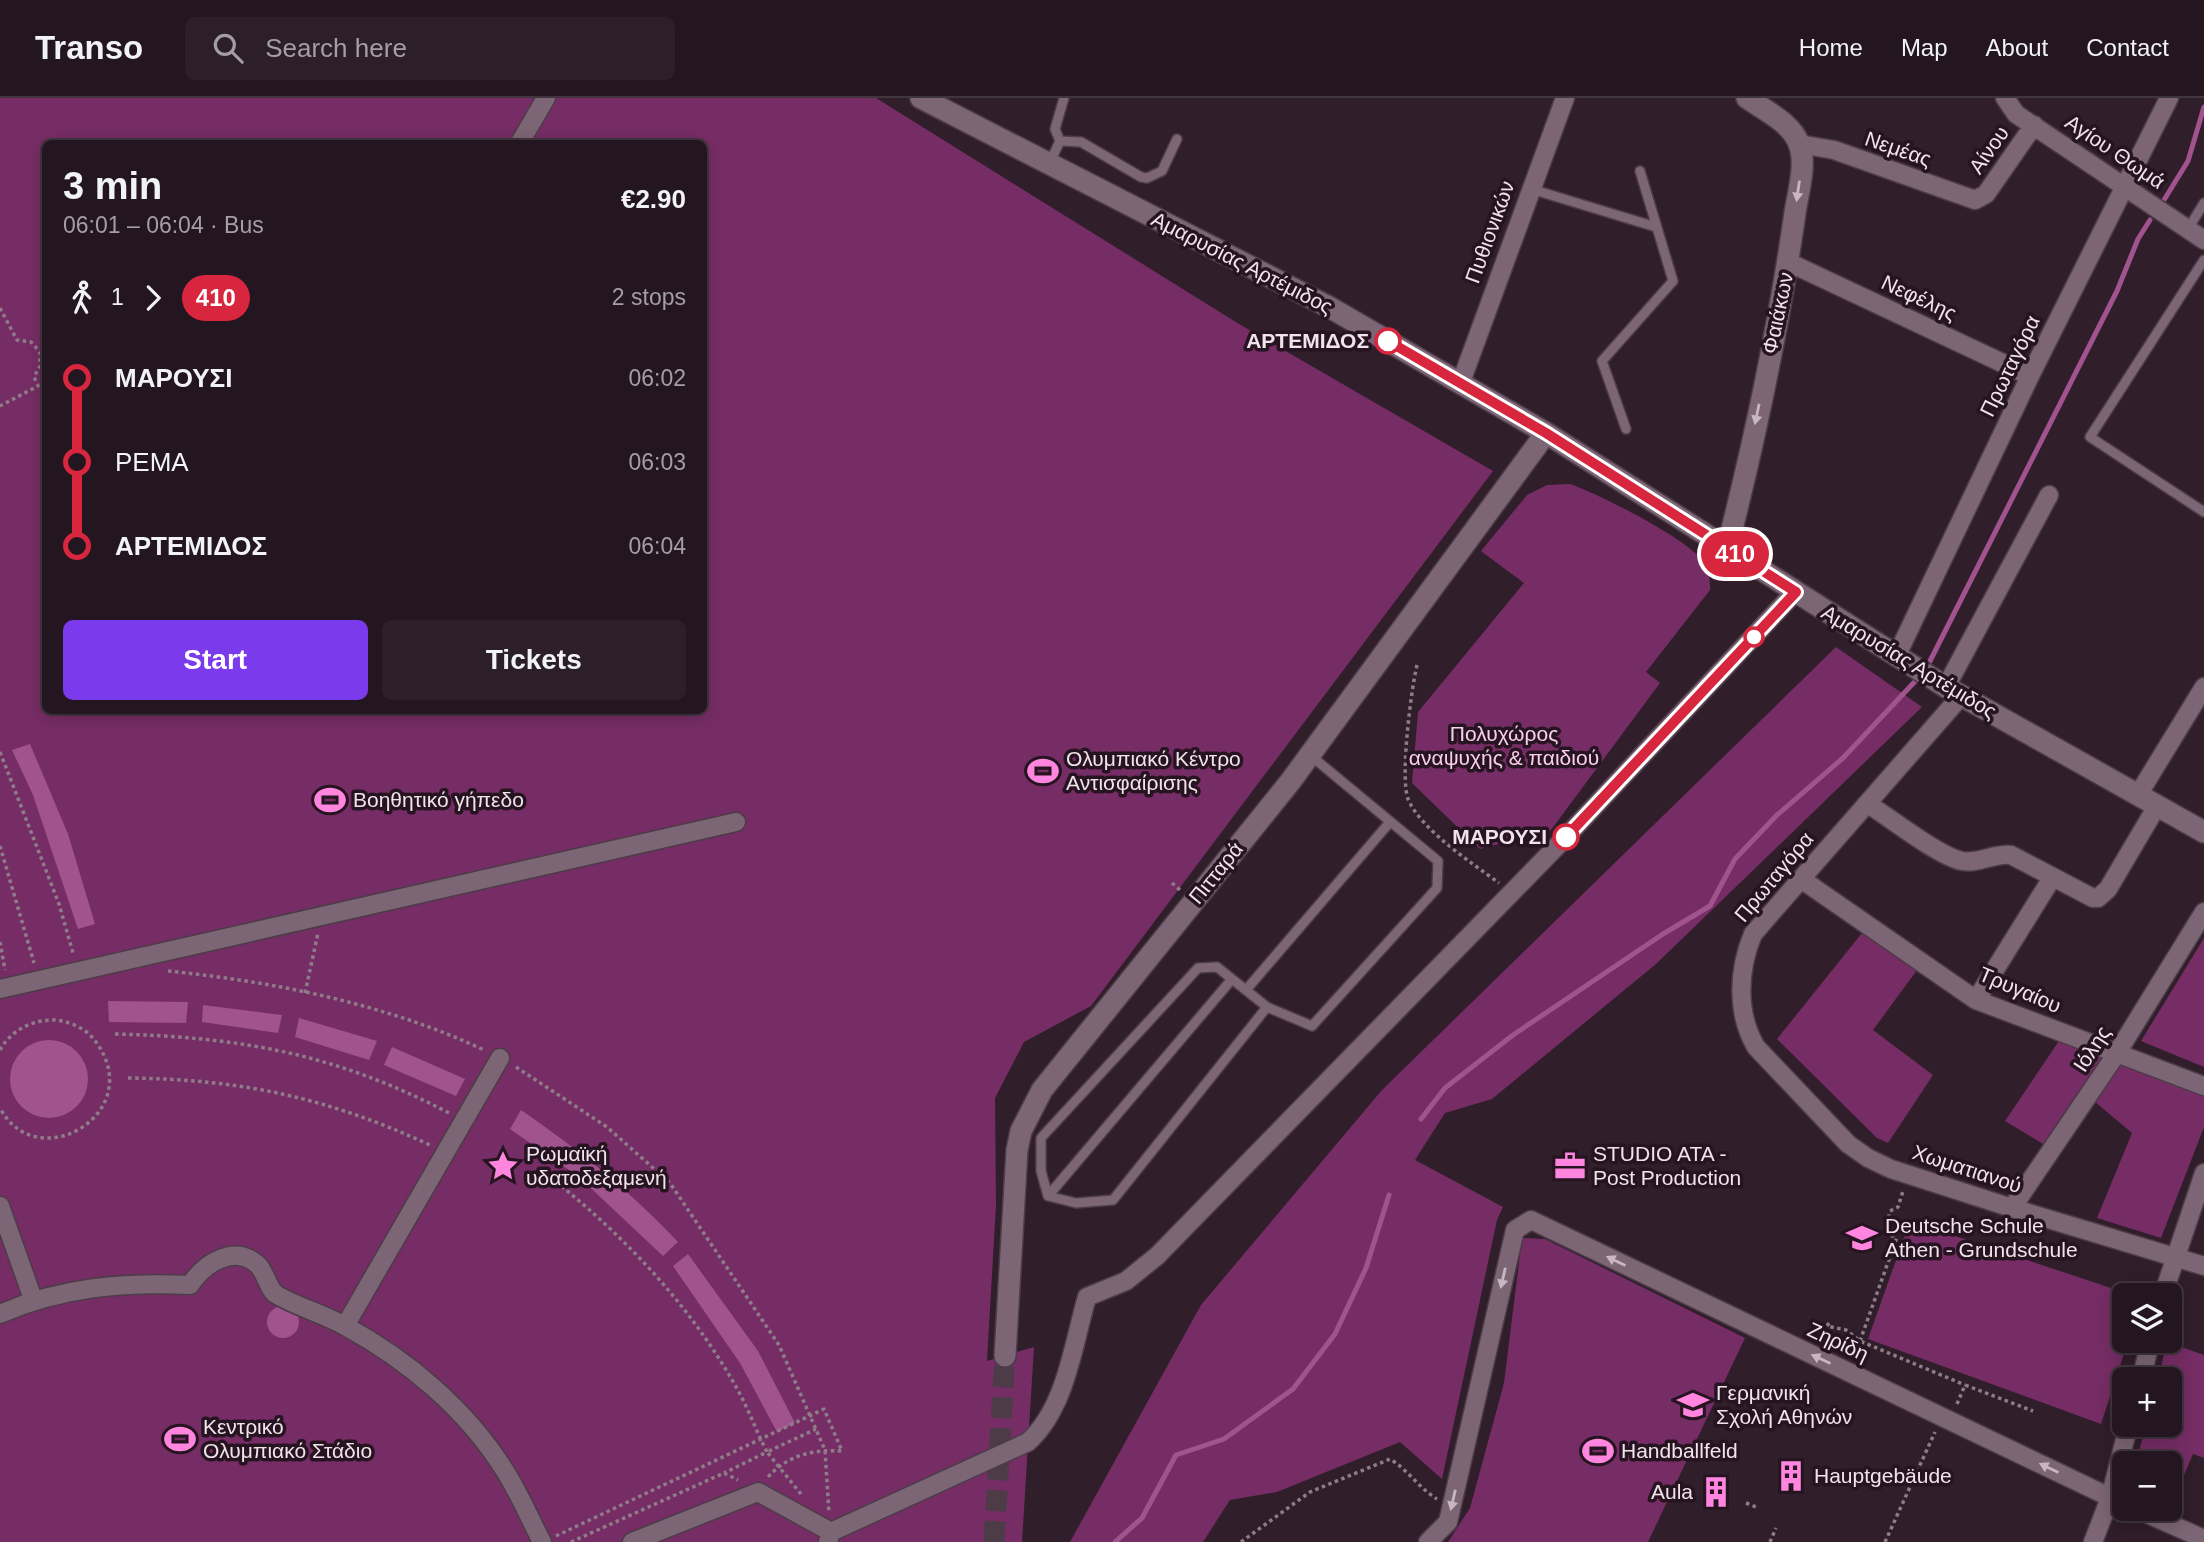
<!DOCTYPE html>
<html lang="en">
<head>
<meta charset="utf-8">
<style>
	:root { --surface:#241620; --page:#2c1f29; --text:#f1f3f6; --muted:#a39fa5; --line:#41353e; --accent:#7c3aed }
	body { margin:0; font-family:Arial,sans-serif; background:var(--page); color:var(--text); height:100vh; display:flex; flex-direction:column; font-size:26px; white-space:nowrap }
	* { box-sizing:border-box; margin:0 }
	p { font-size:23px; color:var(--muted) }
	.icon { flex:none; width:38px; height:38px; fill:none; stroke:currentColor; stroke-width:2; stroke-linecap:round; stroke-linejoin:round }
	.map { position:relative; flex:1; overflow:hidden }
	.side { position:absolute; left:42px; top:42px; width:665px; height:574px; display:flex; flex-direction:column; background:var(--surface); border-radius:10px; box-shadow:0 4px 18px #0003,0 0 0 2px var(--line) }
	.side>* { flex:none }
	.badge { padding:0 14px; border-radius:23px; font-size:24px; line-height:46px }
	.buttons { position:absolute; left:2112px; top:1185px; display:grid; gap:14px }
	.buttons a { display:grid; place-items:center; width:70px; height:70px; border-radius:10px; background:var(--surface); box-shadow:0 4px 18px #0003,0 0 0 2px var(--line); font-size:35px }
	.map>.badge { position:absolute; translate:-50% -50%; box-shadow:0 0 0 4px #fff }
	.legs { display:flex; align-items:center; gap:10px; height:77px; padding:0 21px; font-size:23px }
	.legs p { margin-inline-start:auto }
	.headline { display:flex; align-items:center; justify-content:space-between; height:119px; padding:0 21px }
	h1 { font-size:38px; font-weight:700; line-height:52px }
	.primary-button { display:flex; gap:14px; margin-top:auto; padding:14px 21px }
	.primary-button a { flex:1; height:80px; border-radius:10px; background:var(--accent); color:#fff; font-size:28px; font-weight:700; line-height:80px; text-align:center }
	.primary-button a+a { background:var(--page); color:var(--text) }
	ul { padding:0 21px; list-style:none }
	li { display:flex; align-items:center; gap:24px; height:84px; font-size:26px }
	li i { display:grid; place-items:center; width:10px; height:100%; margin:0 9px; background:currentColor }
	li i::after { content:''; width:18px; height:18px; margin:-9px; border:5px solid; border-radius:50%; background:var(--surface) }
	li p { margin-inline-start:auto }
	li:first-child i { background:linear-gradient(#0000 50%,currentColor 0) }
	li:last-child i { background:linear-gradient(currentColor 50%,#0000 0) }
	header { display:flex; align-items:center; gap:42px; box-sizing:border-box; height:98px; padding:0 35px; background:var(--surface); border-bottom:2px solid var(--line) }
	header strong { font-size:33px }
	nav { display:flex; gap:38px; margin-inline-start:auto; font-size:24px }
	.search { width:490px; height:63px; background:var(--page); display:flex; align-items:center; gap:18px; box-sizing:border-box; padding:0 24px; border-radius:10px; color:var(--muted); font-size:26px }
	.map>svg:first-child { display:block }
</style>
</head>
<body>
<header>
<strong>Transo</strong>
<div class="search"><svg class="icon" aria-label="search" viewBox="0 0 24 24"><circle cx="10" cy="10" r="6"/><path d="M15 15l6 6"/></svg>Search here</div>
<nav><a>Home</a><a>Map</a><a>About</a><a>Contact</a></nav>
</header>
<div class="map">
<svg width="2204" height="1444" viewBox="0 0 2204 1444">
	<rect width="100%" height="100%" fill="#301e2b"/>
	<!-- green -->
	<path fill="#762d65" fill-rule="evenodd" d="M 0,0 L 876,0 L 1239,226 L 1493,373 L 1091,908 L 1024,944 L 995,1000 L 996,1107 L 987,1263 L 1034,1249 L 1022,1444 L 0,1444 ZM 46,46 L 704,46 L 704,612 L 46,612 Z
		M 1570,386 C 1599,396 1684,439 1702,462 C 1709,471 1710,480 1710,492 L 1646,574 L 1660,585 L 1551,732 L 1480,751 L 1412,685 L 1418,614 L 1524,485 L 1481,453 L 1527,397 L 1547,387 Z
		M 1836,549 L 1922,609 L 1656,866 L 1492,1001 L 1445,1015 L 1415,1062 L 1503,1109 L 1497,1122 L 1442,1381 L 1400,1344 L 1277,1394 L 1230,1402 L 1203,1444 L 1070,1444 L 1201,1207 L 1382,992 Z
		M 1866,830 L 1920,868 L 1873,932 L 1933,977 L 1888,1045 L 1877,1040 L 1777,941 Z
		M 2204,840 L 2204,969 L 2141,943 Z
		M 2063,937 L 2106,953 L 2043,1046 L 2005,1023 Z
		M 2122,958 L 2204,993 L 2204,1029 L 2161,1140 L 2097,1120 L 2132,1035 L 2094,1003 Z
		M 1910,1123 L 2132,1197 L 2124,1197 L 2124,1242 L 2128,1243 L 2101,1326 L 1868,1241 Z
		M 1522,1140 L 1545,1141 L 1745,1240 L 1648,1444 L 1448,1444 L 1470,1410 L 1504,1285 Z
		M 2167,1244 L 2204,1257 L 2204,1360 L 2193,1356 L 2172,1405 L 2170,1365 L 2136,1365 L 2146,1327 L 2170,1326 L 2170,1281 L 2158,1281 Z"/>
	<!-- water -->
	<path fill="#a1538d" d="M 30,646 L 68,736 L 95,826 L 78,831 L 33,697 L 12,652 Z
		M 108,903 L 188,904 L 186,925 L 109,924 Z
		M 203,907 L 282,917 L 278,935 L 202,924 Z
		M 299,920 L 377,943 L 369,962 L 295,939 Z
		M10 981a39 39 0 1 1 78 0a39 39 0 1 1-78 0Z
		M 392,949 L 465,981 L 456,998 L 384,967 Z
		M 521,1012 C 579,1052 630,1093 678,1144 L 663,1158 L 579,1079 L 510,1031 Z
		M 688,1156 L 758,1253 L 795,1325 L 777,1334 L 740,1265 L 673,1168 Z
		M267 1224a16 16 0 1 1 32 0a16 16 0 1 1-32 0Z"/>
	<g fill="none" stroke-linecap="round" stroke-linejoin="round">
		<!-- stream -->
		<path stroke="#a1538d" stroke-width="5" d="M 2164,102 L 2188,63 L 2204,9
			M 1927,569 L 2117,193 L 2138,141 L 2150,122
			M 1421,1021 L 1445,990 L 1513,937 L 1663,836 L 1710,808 L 1735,761 L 1776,718 L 1843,660 L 1921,577
			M 1115,1444 L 1142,1420 L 1176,1357 L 1224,1341 L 1293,1291 L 1335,1236 L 1366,1170 L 1389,1097"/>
		<!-- secondary-tunnel -->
		<path stroke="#4d3c48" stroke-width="21" stroke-dasharray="21 10" stroke-linecap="butt" d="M 994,1444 L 1005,1258"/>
		<defs>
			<path id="lane" d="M 1060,43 L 1055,31 L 1064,0
				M 1049,66 L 1060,43 L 1081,44 L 1141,79 L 1147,80 L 1162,73 L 1177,41
				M 1531,91 L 1656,129
				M 2188,131 L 2204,105
				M 2204,162 L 2090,339 L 2204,414
				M 1626,331 L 1602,263 L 1673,183 L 1640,73
				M 1246,892 L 1390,724
				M 1267,909 L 1113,1102 L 1076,1105 L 1048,1098 L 1041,1073 L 1041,1040 L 1198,870 L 1217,869 L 1267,909 L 1312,928 L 1437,790 L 1438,763 L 1310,657
				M 1048,1098 L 1232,881"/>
			<path id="street" d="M 2005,0 L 2016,16 L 2204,142
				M 519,46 L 546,0
				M 1799,46 L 1834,52 L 1975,102 L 1986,96 L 2034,27
				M 1788,164 L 2030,278
				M 1461,284 L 1565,0
				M 1896,559 L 2030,278 L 2169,0
				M 1946,589 L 2049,397
				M 1961,598 L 1753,836 C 1738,872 1736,915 1756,949 L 1848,1046 L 1868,1060 L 1891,1071 L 2012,1110 L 2204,1168
				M 2138,697 L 2204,589
				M 1868,706 C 1890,720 1940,759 1962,763 C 1979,766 1994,755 2011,757 L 2093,800 L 2098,800 L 2108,791 L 2157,708
				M 1801,781 L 1976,902 L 2204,988
				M 0,891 L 736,724
				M 1976,902 L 2052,780
				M 0,1108 L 33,1201
				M 2012,1110 L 2117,955 L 2204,814
				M 2163,1197 L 2204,1075
				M 0,1216 C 61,1189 124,1184 190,1187 C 204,1166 233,1146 257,1166 C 266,1174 268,1192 277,1197 C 298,1209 323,1216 345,1228 C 408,1262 467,1312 505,1373 C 519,1395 530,1421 542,1444
				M 345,1228 L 500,960
				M 2141,1281 L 2151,1242
				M 2134,1410 L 2204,1441
				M 632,1444 L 758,1394 L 831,1434
				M 828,1444 L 831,1434 L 1028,1344 C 1066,1310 1073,1247 1087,1199 L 1126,1183 L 1157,1158 L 1565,740 L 1795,494
				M 1428,1444 L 1448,1424 L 1515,1132 L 1531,1122 L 2124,1406
				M 2093,1444 L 2110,1400 L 2129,1326"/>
			<path id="secondary" d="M 921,0 L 1331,210 L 1546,335 L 1946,589 L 2204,734
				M 1727,451 C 1755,341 1779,227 1795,115 C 1798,94 1807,66 1799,46 C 1792,25 1764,12 1747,0
				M 1005,1258 L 1017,1052 L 1021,1033 L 1042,992 L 1290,684 L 1546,335"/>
		</defs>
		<!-- lane casing -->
		<use href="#lane" stroke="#4c3c47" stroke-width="12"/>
		<!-- street casing -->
		<use href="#street" stroke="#4c3c47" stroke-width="21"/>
		<!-- secondary casing -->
		<use href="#secondary" stroke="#4c3c47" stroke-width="24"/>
		<!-- path -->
		<path stroke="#8e7d89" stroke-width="3.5" stroke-dasharray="3.5 3.5" stroke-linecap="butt" d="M 0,210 L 17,242 L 31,244 L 40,254 L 40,268 L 34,279 L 38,288 L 0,308
			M 1417,567 C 1411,592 1400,679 1408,701 C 1421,732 1472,765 1499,785
			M 0,654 L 59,806 L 73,855
			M 0,748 L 34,865
			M 1172,785 L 1180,792
			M 0,844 L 5,872
			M 168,873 C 276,884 386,906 484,952
			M 305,895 L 318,835
			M 115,936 C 241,939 336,956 449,1015
			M 0,952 C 11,932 32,922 54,922 C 70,923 87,931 96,944 C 148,1015 37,1080 0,1010
			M 516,969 L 607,1029 L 670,1085 L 779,1247 L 825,1352 L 829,1415
			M 128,980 C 241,981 328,1000 430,1047
			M 545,1075 C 623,1136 692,1208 740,1296 C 750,1315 757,1335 767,1354 L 724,1375
			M 1884,1135 L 1895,1139
			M 1829,1225 L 1827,1228 L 1846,1232 L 1860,1243 L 1965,1287
			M 1860,1243 L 1897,1139 L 1887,1125 L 1890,1113 L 1898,1109 L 1903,1093
			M 1957,1306 L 1965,1287 L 2033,1313
			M 801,1396 L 767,1354 L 816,1331
			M 1746,1405 L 1759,1410
			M 556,1438 L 824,1311 L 842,1353 C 814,1351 788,1357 768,1379
			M 571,1444 L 724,1375 L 738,1382
			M 1241,1444 L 1310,1394 L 1390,1361 C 1408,1372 1419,1390 1437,1401
			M 1770,1444 L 1776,1430
			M 1885,1444 L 1935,1334"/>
		<!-- lane -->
		<use href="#lane" stroke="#7c6575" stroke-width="9"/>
		<!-- street -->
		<use href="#street" stroke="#7c6575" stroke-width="18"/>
		<!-- secondary -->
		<use href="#secondary" stroke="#7c6575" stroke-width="21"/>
	</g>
	<!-- one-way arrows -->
	<defs><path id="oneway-solid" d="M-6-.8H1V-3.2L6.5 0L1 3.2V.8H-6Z" transform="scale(1.75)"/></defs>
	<g fill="#c8b7c2">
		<use href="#oneway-solid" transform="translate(1798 93) rotate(98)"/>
		<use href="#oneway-solid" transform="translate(1757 316) rotate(102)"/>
		<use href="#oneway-solid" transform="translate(1616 1163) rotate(-154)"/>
		<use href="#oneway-solid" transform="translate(1503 1180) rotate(103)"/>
		<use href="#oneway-solid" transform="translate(1821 1261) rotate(-155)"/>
		<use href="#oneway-solid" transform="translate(2049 1370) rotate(-154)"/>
		<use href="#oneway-solid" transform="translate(1453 1402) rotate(103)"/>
	</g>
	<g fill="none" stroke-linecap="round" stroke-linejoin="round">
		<defs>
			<path id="line-1" d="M 1388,243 L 1546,335 L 1796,494 L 1566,739"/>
		</defs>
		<!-- line-1 casing -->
		<use href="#line-1" stroke="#fff" stroke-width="16"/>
		<!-- line-1 -->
		<use href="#line-1" stroke="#d7263d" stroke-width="10"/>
	</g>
	<!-- icons -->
	<defs>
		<symbol id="stadium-bare" viewBox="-9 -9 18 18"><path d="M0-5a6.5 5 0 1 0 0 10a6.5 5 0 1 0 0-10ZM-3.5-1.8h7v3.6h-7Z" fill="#ff85df" stroke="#261421" stroke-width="2.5" paint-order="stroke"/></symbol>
		<symbol id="sight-bare" viewBox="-9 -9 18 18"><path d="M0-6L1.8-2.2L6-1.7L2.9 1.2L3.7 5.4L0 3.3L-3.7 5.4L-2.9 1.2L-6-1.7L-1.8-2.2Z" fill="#ff85df" stroke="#261421" stroke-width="2.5" paint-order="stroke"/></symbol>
		<symbol id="office-bare" viewBox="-9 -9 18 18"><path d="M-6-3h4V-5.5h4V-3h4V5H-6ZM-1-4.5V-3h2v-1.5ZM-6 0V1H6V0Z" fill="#ff85df" stroke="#261421" stroke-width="2.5" paint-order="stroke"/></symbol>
		<symbol id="school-bare" viewBox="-9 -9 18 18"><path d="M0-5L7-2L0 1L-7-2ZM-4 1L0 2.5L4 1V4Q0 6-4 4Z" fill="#ff85df" stroke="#261421" stroke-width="2.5" paint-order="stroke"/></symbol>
		<symbol id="building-bare" viewBox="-9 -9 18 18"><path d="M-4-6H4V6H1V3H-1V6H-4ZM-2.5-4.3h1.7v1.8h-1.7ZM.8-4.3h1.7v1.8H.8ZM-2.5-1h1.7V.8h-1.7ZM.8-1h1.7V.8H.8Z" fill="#ff85df" stroke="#261421" stroke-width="2.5" paint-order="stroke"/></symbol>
	</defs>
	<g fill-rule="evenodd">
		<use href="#stadium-bare" x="1021" y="651" width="44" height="44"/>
		<use href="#stadium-bare" x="308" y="680" width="44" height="44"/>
		<use href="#sight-bare" x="481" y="1046" width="44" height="44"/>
		<use href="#office-bare" x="1548" y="1046" width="44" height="44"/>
		<use href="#school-bare" x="1840" y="1118" width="44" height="44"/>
		<use href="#school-bare" x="1671" y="1285" width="44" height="44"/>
		<use href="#stadium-bare" x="158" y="1319" width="44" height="44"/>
		<use href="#stadium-bare" x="1576" y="1331" width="44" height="44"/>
		<use href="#building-bare" x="1769" y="1356" width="44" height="44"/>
		<use href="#building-bare" x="1694" y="1372" width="44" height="44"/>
	</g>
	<!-- markers -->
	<g fill="#fff" stroke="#d7263d" stroke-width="3.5">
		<circle cx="1388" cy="243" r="12"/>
		<circle cx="1754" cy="539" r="9"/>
		<circle cx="1566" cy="739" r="12"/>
	</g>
	<g text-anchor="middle" stroke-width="7" stroke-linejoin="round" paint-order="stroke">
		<!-- street labels -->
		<g font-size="21" fill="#f1e3ec" stroke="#261421">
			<text transform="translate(1898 51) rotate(19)" y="7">Νεμέας</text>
			<text transform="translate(1989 52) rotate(-55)" y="7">Αίνου</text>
			<text transform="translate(2115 54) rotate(34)" y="7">Αγίου Θωμά</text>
			<text transform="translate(1490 134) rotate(-70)" y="7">Πυθιονικών</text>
			<text transform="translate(1242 165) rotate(27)" y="7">Αμαρυσίας Αρτέμιδος</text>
			<text transform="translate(1919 200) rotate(25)" y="7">Νεφέλης</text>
			<text transform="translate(1778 215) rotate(-78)" y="7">Φαιάκων</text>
			<text transform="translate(2010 268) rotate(-64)" y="7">Πρωταγόρα</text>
			<text transform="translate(1909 564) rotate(31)" y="7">Αμαρυσίας Αρτέμιδος</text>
			<text transform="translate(1216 775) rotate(-51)" y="7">Πιτταρά</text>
			<text transform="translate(1774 779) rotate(-50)" y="7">Πρωταγόρα</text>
			<text transform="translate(2020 892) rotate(23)" y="7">Τρυγαίου</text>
			<text transform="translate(2092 951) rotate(-57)" y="7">Ιόλης</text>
			<text transform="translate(1967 1071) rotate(18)" y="7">Χωματιανού</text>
			<text transform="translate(1838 1244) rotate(25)" y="7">Ζηρίδη</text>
		</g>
		<!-- stop labels -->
		<g font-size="21" font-weight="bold" fill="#f1e3ec" stroke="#261421" text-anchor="end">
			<text x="1369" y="250">ΑΡΤΕΜΙΔΟΣ</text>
			<text x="1547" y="746">ΜΑΡΟΥΣΙ</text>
		</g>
		<!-- park labels -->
		<g font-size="21" fill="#faceec" stroke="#261421">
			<text x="1504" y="643">Πολυχώρος<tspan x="1504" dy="24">αναψυχής &amp; παιδιού</tspan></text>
		</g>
		<!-- poi labels -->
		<g font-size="21" fill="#f1e3ec" stroke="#261421" text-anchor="start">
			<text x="1066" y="668">Ολυμπιακό Κέντρο<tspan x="1066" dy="24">Αντισφαίρισης</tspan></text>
			<text x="353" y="709">Βοηθητικό γήπεδο</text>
			<text x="526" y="1063">Ρωμαϊκή<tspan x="526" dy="24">υδατοδεξαμενή</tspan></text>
			<text x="1593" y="1063">STUDIO ATA -<tspan x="1593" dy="24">Post Production</tspan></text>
			<text x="1885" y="1135">Deutsche Schule<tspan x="1885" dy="24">Athen - Grundschule</tspan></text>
			<text x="1716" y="1302">Γερμανική<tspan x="1716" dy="24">Σχολή Αθηνών</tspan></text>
			<text x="203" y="1336">Κεντρικό<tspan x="203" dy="24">Ολυμπιακό Στάδιο</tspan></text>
			<text x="1621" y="1360">Handballfeld</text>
			<text x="1814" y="1385">Hauptgebäude</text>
			<text x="1693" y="1401" text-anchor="end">Aula</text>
		</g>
	</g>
</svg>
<div class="buttons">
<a><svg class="icon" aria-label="layers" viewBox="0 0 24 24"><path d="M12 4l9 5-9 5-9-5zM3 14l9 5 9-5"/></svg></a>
<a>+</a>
<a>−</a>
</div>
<b class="badge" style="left:1735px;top:456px;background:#d7263d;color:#fff">410</b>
<section class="side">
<div class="headline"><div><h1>3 min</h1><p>06:01 – 06:04 · Bus</p></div><b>€2.90</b></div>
<div class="legs"><svg class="icon" aria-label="walk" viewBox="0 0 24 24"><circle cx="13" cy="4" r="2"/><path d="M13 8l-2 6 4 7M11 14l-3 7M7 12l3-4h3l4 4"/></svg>1<svg class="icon" aria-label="forward" viewBox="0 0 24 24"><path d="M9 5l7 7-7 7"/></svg><b class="badge" style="background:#d7263d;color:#fff">410</b><p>2 stops</p></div>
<ul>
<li><i style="color:#d7263d"></i><b>ΜΑΡΟΥΣΙ</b><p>06:02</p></li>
<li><i style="color:#d7263d"></i><span>ΡΕΜΑ</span><p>06:03</p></li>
<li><i style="color:#d7263d"></i><b>ΑΡΤΕΜΙΔΟΣ</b><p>06:04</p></li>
</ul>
<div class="primary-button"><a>Start</a><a>Tickets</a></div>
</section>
</div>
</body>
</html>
